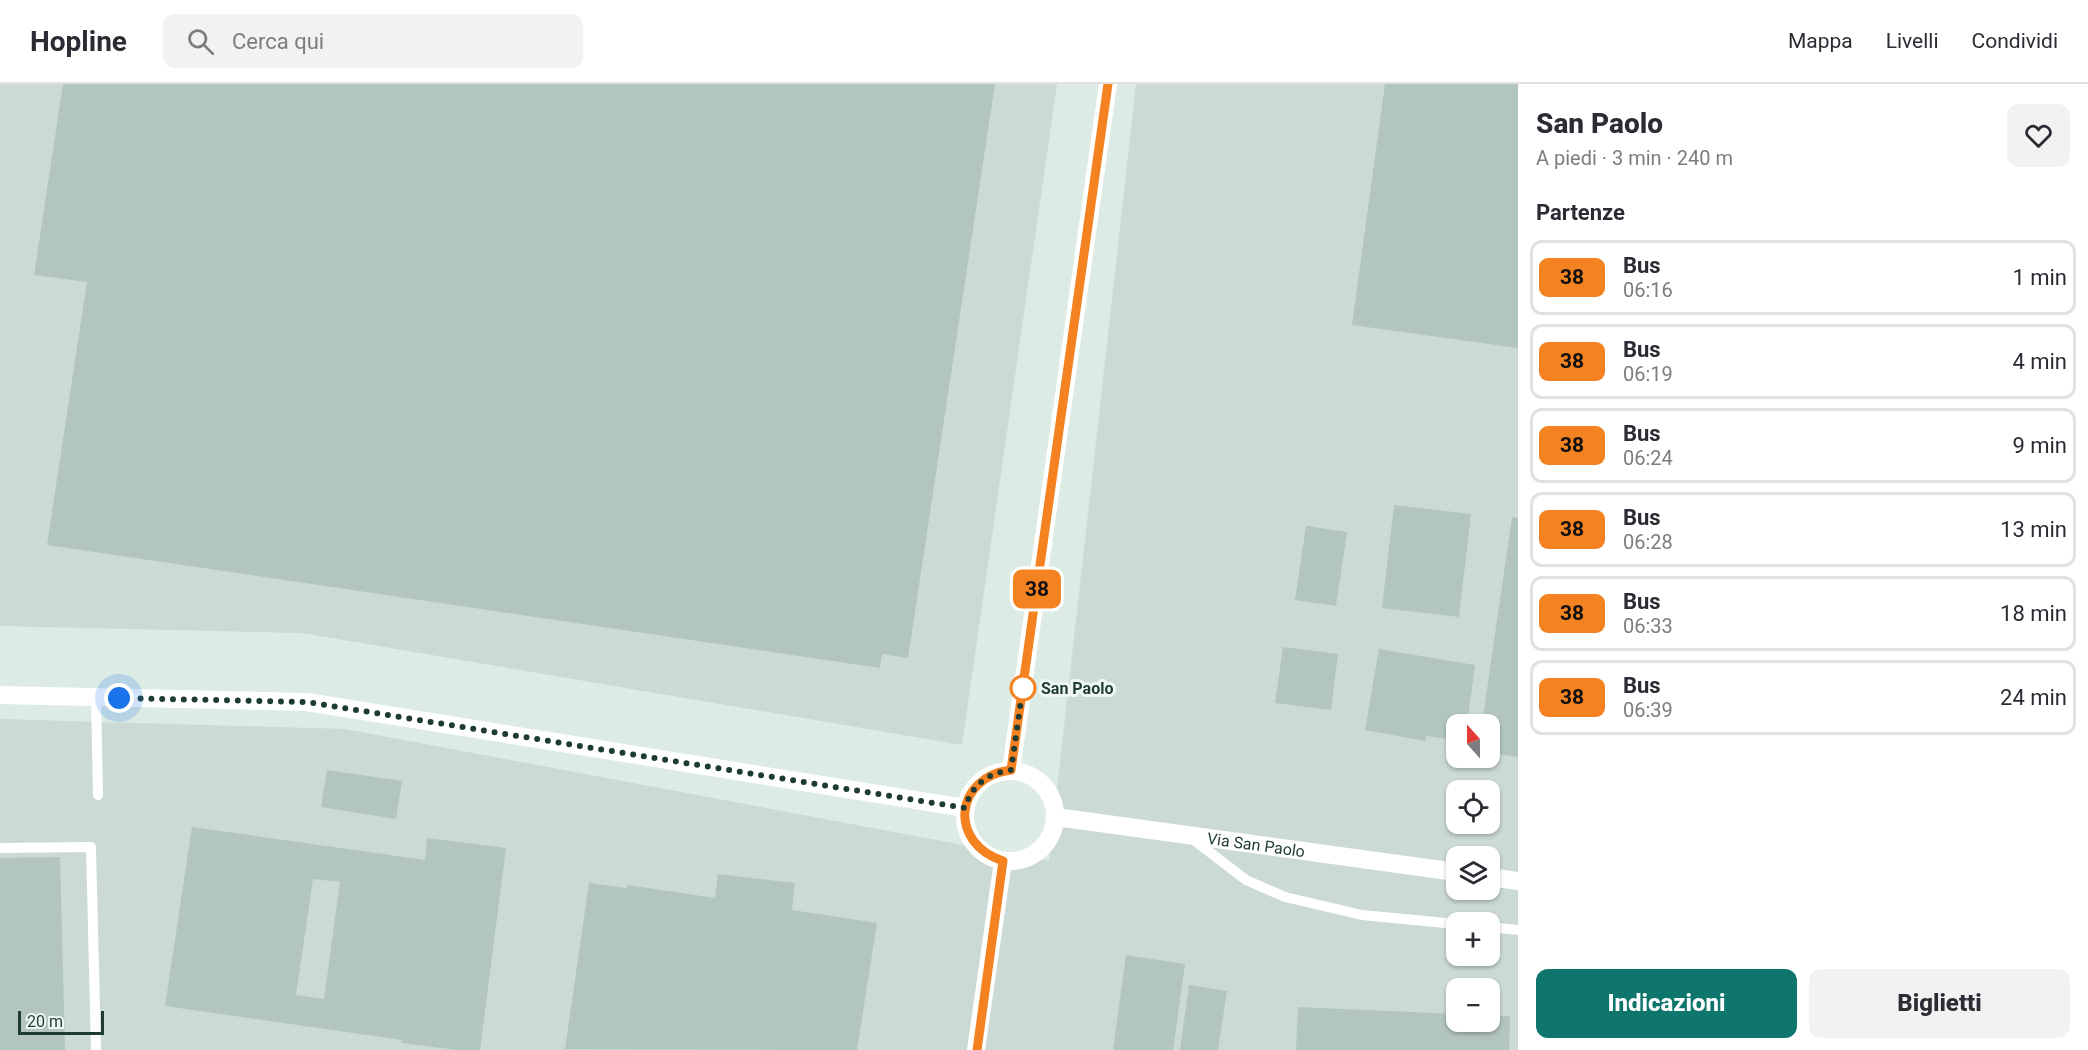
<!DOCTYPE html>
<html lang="it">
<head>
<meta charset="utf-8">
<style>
	:root { --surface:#fff; --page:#f2f2f3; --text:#2b2b33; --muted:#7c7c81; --line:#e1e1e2; --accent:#0f766e }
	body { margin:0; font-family:Roboto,sans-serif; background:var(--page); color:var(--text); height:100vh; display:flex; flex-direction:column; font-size:22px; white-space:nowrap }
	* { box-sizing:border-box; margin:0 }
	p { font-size:20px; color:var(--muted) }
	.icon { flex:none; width:33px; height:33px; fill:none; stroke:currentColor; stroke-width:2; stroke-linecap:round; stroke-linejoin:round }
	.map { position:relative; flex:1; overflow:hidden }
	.drawer { display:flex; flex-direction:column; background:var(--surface); width:570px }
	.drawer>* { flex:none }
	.badge { padding:0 12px; border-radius:9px; font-size:21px; line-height:39px }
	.needle { width:39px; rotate:339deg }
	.fabs { position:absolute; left:1446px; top:630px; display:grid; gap:12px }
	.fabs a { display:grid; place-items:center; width:54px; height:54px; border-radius:12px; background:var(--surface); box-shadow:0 2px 4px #0004; font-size:30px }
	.scale { position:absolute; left:18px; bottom:15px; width:86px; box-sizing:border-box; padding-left:6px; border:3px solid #1e3b34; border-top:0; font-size:16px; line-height:21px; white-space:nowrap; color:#1e3b34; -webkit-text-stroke:4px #eef7f3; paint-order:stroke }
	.you { position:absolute; width:30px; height:30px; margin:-15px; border:4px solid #fff; border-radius:50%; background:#1a73e8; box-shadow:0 0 0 9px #1a73e833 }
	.map>.badge { position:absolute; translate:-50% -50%; box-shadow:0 0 0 3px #fff }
	h2 { padding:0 18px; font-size:22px; line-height:54px }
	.round { display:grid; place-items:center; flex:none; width:63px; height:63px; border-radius:12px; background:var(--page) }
	.summary { display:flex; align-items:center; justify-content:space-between; height:102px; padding:0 18px }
	h1 { font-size:28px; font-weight:800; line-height:45px }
	.button { display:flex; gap:12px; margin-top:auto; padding:12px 18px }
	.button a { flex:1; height:69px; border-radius:12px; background:var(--accent); color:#fff; font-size:24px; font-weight:800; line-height:69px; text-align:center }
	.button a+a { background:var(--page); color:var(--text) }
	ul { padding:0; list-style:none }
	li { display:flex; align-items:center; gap:18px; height:75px; margin:0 12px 9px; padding:0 6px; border:3px solid var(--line); border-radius:12px }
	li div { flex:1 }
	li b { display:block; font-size:22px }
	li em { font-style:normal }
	li .badge { min-width:66px; font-weight:700; text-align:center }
	header { display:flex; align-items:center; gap:36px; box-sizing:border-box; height:84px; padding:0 30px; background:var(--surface); border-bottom:2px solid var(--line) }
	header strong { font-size:28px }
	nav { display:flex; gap:33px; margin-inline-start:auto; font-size:21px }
	.search { width:420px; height:54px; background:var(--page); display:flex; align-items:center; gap:15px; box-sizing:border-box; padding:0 21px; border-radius:12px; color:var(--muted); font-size:22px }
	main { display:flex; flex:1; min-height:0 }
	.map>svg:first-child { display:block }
</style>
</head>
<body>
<header>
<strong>Hopline</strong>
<div class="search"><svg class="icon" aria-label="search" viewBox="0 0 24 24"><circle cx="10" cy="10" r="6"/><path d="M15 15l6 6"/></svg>Cerca qui</div>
<nav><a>Mappa</a><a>Livelli</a><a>Condividi</a></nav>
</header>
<main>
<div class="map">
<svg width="1518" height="966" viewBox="0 0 1518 966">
	<rect width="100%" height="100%" fill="#ddebe5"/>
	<!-- built -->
	<path fill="#cbdad4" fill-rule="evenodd" d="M 0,0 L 1057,0 L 962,661 L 302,549 L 0,542 Z
		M 1136,0 L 1518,0 L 1518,966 L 0,966 L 0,635 L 345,645 L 1049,777 ZM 1456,640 L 1490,640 L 1490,674 L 1456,674 ZM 1456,706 L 1490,706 L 1490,740 L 1456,740 ZM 1456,772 L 1490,772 L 1490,806 L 1456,806 ZM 1456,838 L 1490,838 L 1490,872 L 1456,872 ZM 1456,904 L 1490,904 L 1490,938 L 1456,938 Z"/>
	<!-- building -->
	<path fill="#b2c5be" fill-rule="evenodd" d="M 63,0 L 995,0 L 908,574 L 882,570 L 880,584 L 47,461 L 87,198 L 34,191 Z
		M 1385,0 L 1518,0 L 1518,264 L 1352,241 Z
		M 1394,421 L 1471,430 L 1459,533 L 1382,524 Z
		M 1512,433 L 1518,434 L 1518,673 L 1490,669 L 1490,640 L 1482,640 Z
		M 1306,442 L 1347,448 L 1336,522 L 1295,516 Z
		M 1283,563 L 1338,570 L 1331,626 L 1275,619 Z
		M 1379,565 L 1475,581 L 1467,640 L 1456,640 L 1456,656 L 1426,652 L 1425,657 L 1365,646 Z
		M 327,686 L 402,697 L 396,735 L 321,723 Z
		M 192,743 L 425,776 L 427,754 L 506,764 L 480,966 L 458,966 L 401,959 L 402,956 L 165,922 ZM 313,795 L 340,798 L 324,915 L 296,911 Z
		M 60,773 L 65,966 L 0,966 L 0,774 Z
		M 718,790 L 795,799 L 792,826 L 877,839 L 857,966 L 565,965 L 589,799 L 627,804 L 627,801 L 715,814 Z
		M 1126,871 L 1185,880 L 1173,966 L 1113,966 Z
		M 1189,901 L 1227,907 L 1218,966 L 1180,966 Z
		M 1298,923 L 1456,930 L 1456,938 L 1490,938 L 1490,931 L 1510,932 L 1509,966 L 1296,966 Z"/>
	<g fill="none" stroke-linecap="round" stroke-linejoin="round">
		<!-- service -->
		<path stroke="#fff" stroke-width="10" d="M 96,613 L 98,711
			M 1190,753 L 1246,796 L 1285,813 L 1362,831 L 1456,840
			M 0,764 L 91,763 L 96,966
			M 1490,843 L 1518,846"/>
		<!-- minor -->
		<g stroke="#fff" stroke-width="18">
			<path d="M 0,611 L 307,618 L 965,724"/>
			<path d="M 1011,686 L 1108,0"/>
			<circle cx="1010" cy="732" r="45"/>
			<path id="s1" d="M 1056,733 L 1456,788"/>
			<path d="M 1490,793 L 1518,797"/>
			<path d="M 976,966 L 1003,777"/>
		</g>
	</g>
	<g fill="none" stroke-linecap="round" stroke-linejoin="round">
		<defs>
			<path id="line" d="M 977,966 L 1003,777 C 948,759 954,693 1011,686 L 1108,0"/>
		</defs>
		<!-- line casing -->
		<use href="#line" stroke="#fff" stroke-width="14"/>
		<!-- line -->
		<use href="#line" stroke="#f58220" stroke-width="9"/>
		<!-- walk -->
		<path stroke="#1e3b34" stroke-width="6" stroke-dasharray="0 10.8" d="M 119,614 L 307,618 L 965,724 C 972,701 987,689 1011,686 L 1024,596 L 1023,604"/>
	</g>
	<!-- markers -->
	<circle fill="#fff" stroke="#f58220" stroke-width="3" cx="1023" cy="604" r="12"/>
	<g text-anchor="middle" stroke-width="6" stroke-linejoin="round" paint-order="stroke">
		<!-- stop labels -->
		<g font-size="16" font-weight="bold" fill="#1e3b34" stroke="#eef7f3" text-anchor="start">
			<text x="1041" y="610">San Paolo</text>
		</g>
		<!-- street labels -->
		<g font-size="16" fill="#1e3b34" stroke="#eef7f3">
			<text dy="6" stroke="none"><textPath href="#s1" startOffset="202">Via San Paolo</textPath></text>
		</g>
	</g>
</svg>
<div class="fabs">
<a><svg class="needle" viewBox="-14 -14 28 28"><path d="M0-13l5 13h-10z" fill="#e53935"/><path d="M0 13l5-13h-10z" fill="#7c7c81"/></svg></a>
<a><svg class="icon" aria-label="locate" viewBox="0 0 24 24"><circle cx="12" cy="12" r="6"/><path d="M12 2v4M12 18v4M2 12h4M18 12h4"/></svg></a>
<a><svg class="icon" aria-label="layers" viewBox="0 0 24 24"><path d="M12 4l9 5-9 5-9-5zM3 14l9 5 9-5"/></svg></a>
<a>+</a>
<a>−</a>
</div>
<div class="scale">20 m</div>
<div class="you" style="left:119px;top:614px"></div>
<b class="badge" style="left:1037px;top:505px;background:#f58220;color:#111">38</b>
</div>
<section class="drawer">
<div class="summary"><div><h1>San Paolo</h1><p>A piedi · 3 min · 240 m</p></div><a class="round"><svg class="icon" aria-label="heart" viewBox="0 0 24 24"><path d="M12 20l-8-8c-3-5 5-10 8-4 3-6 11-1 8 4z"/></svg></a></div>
<h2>Partenze</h2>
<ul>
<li><span class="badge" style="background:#f58220;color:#111">38</span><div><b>Bus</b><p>06:16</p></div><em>1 min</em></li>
<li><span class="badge" style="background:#f58220;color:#111">38</span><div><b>Bus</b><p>06:19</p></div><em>4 min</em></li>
<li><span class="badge" style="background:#f58220;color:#111">38</span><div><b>Bus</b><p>06:24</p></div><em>9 min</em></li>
<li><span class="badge" style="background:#f58220;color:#111">38</span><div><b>Bus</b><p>06:28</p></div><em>13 min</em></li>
<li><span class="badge" style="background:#f58220;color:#111">38</span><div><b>Bus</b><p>06:33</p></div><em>18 min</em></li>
<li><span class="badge" style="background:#f58220;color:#111">38</span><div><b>Bus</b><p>06:39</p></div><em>24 min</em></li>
</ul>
<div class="button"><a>Indicazioni</a><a>Biglietti</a></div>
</section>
</main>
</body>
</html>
